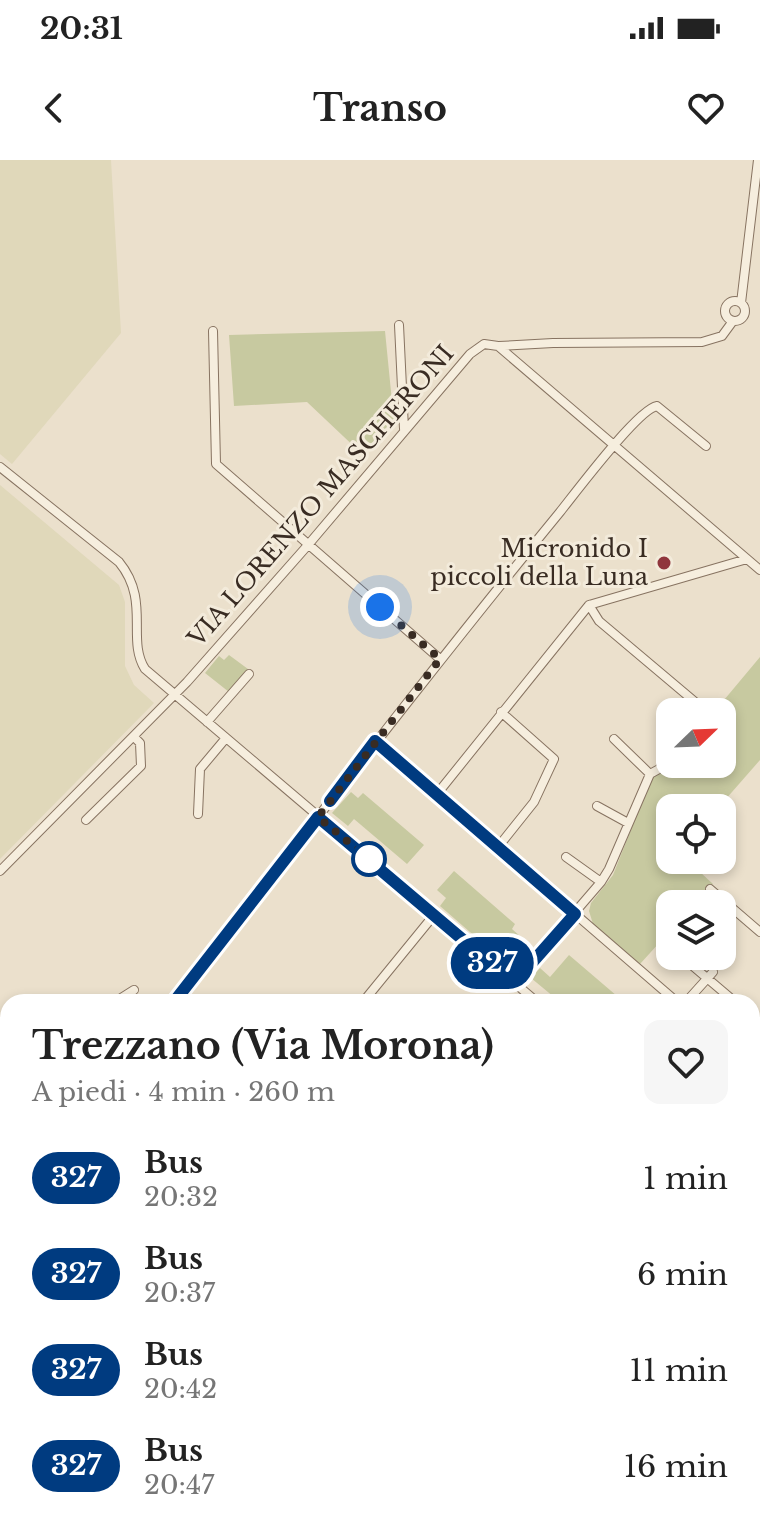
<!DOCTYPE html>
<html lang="it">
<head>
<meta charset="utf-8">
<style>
	:root { --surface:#fff; --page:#f6f6f6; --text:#222; --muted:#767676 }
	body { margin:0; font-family:"Libre Baskerville",serif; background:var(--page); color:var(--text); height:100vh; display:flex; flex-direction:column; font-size:30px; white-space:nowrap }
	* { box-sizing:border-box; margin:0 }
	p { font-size:26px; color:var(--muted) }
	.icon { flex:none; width:44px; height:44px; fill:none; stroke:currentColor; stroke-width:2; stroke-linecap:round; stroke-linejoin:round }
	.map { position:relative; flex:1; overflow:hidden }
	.side { position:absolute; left:0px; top:834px; width:760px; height:536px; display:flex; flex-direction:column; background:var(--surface); border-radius:24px 24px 0 0; box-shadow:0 4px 12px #0003 }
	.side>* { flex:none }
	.badge { padding:0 16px; border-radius:26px; font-size:28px; line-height:52px }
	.needle { width:52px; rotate:67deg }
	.fabs { position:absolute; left:656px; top:538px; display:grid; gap:16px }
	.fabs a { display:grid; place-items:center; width:80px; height:80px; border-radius:16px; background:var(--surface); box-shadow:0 4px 12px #0003; font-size:40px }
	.you { position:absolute; width:40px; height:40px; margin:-20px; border:6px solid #fff; border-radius:50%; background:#1a73e8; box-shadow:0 0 0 12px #1a73e833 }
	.map>.badge { position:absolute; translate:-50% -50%; box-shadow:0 0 0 4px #fff }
	.round { display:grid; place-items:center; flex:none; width:84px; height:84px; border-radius:16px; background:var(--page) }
	.headline { display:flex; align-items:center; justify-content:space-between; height:136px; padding:0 32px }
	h1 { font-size:38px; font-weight:700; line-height:60px }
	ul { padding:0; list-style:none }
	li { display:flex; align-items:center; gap:24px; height:96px; padding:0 32px }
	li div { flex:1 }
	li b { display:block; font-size:30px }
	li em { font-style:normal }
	li .badge { min-width:88px; font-weight:700; text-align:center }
	.status { display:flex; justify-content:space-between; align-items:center; height:56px; padding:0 40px; background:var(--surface); direction:ltr }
	.status svg { height:22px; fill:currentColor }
	header { display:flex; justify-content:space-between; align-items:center; height:104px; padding:0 32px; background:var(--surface); font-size:36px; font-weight:700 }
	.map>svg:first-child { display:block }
</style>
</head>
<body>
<div class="status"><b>20:31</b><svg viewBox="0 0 49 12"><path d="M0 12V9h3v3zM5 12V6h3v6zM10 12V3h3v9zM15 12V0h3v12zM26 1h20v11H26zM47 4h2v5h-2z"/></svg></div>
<header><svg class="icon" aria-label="back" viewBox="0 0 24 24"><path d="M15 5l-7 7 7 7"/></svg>Transo<svg class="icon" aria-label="heart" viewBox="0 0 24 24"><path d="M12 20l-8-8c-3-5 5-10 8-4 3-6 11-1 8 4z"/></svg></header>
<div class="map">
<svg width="760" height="1370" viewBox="0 0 760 1370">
	<rect width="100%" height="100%" fill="#ebe0cc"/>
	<!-- farmland -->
	<path fill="#e0d8ba" d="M 0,0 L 111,0 L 121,173 L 12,304 L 0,294 Z
		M 0,325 L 119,425 L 125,442 L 125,506 L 134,525 L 154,543 L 0,699 Z"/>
	<!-- green -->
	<path fill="#c7c9a0" d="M 385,171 L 394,262 L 361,293 L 307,242 L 234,246 L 229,175 Z
		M 229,495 L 248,509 L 229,532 L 205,513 L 219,496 L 224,500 Z
		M 760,497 L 760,600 L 718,648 L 670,648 L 670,700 L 687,700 L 713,724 L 695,744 L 670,744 L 670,771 L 640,804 L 593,764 L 589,751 L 591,743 L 613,715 L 651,619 L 671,604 L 722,604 L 722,552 L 714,552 Z
		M 351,632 L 358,638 L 363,633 L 424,685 L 407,704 L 354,659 L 348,666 L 332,653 Z
		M 454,711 L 515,764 L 512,769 L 522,778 L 511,790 L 523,801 L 515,811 L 440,746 L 446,738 L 437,730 Z
		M 569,795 L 624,842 L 560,842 L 531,818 L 540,808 L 550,817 Z"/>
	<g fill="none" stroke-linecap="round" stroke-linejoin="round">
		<defs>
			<path id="street" d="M725 151a10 10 0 1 1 20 0a10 10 0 1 1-20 0Z
				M 741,143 L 758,0
				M 399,165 L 404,269
				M 213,171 L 216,304 L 440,499
				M 499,186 L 553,183 L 702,182 L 722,176 L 733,161
				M 0,307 L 119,402 C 151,441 126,479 145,509 L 537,842
				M 589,445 L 599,461 L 707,552
				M 207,562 L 249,514
				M 614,579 L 650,614
				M 375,581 L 677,842
				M 437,634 L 589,445 L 747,399
				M 597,646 L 628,663
				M 198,654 L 200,609 L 226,578
				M 86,660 L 141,606 L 140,583 L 134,577
				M 498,687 L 534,642 L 554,599 L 501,552
				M 566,697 L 601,722
				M 0,711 L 187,522 L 308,385 L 470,194 L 484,184 L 498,186 L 760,410
				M 710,729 L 760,772
				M 681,796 L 734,841
				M 514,823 L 601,722 L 609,709 L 650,614 L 659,609 L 670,596
				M 115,842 L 134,830
				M 174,842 C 302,678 428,513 560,352 C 576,332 638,249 657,246 L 706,286
				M 363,842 L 434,755
				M 686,842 L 713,812
				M 752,907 L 760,914
				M 0,916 L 8,910
				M 752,1024 L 760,1031
				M 0,1063 L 8,1053
				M 0,1128 L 8,1135
				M 752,1142 L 760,1134
				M 752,1304 L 760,1307
				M 0,1308 L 8,1297
				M 0,1352 L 15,1370
				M 115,1362 L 123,1370
				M 231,1362 L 239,1370
				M 197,1370 L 205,1362
				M 407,1370 L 415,1362
				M 524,1370 L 531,1362"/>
		</defs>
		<!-- street casing -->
		<use href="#street" stroke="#877361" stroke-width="10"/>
		<!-- street -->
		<use href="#street" stroke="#f6eede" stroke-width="8"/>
	</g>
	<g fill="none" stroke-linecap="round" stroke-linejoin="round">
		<defs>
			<path id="line" d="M 174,842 L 318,657 L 514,823 L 575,754 L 375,581 L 330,641"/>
		</defs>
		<!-- line casing -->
		<use href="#line" stroke="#fff" stroke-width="18"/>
		<!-- line -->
		<use href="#line" stroke="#003b80" stroke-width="12"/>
		<!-- walk -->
		<path stroke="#392c23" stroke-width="8" stroke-dasharray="0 14.4" d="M 369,699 L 318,657 L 440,499 L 380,447"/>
	</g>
	<!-- markers -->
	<circle fill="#90363d" stroke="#f3ebdb" stroke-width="3" cx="664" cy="403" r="8"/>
	<circle fill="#fff" stroke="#003b80" stroke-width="4" cx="369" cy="699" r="16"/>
	<g text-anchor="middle" stroke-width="6" stroke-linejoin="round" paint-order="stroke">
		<!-- street labels -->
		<g font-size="24" fill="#392c23" stroke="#f3ebdb">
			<text transform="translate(321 336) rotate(-49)" y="8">VIA LORENZO MASCHERONI</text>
		</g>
		<!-- poi labels -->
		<g font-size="24" fill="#392c23" stroke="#f3ebdb" text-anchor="end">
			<text x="648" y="397">Micronido I<tspan x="648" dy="28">piccoli della Luna</tspan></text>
		</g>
	</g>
</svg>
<div class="fabs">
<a><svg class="needle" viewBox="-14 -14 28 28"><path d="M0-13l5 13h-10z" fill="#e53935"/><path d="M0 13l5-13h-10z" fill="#767676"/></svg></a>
<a><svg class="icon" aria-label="locate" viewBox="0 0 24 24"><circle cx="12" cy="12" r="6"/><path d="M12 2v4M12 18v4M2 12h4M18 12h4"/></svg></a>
<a><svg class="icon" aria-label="layers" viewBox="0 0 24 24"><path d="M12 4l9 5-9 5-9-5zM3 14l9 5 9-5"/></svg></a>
</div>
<div class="you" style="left:380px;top:447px"></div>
<b class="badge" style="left:492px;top:803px;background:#003b80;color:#fff">327</b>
<section class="side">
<div class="headline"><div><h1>Trezzano (Via Morona)</h1><p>A piedi · 4 min · 260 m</p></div><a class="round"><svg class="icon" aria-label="heart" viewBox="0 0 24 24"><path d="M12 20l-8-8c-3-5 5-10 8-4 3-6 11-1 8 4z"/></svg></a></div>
<ul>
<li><span class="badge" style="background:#003b80;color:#fff">327</span><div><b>Bus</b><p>20:32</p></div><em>1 min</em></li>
<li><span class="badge" style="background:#003b80;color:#fff">327</span><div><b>Bus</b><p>20:37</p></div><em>6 min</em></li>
<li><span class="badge" style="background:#003b80;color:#fff">327</span><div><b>Bus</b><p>20:42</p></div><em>11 min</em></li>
<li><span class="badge" style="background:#003b80;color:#fff">327</span><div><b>Bus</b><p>20:47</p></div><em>16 min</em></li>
</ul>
</section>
</div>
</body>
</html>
